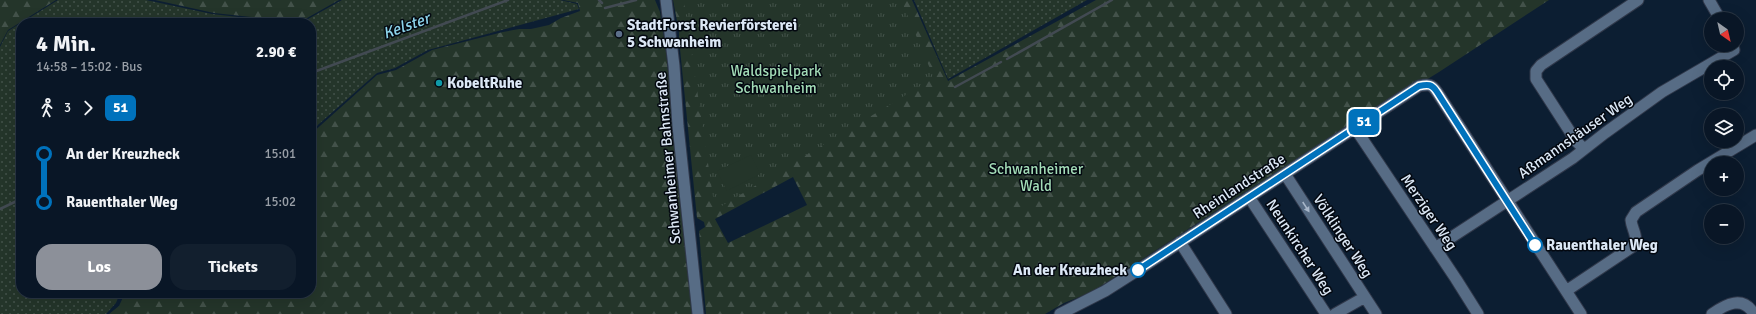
<!DOCTYPE html>
<html lang="de">
<head>
<meta charset="utf-8">
<style>
	:root { --surface:#091626; --page:#121f2e; --text:#f1f3f6; --muted:#999fa7; --line:#293543; --accent:#8c9099 }
	body { margin:0; font-family:Signika,sans-serif; background:var(--page); color:var(--text); height:100vh; display:flex; flex-direction:column; font-size:15px; white-space:nowrap }
	* { box-sizing:border-box; margin:0 }
	p { font-size:13px; color:var(--muted) }
	.icon { flex:none; width:22px; height:22px; fill:none; stroke:currentColor; stroke-width:2; stroke-linecap:round; stroke-linejoin:round }
	.map { position:relative; flex:1; overflow:hidden }
	.drawer { position:absolute; left:16px; top:18px; width:300px; height:280px; display:flex; flex-direction:column; background:var(--surface); border-radius:16px; box-shadow:0 4px 16px #0002,0 0 0 1px var(--line) }
	.drawer>* { flex:none }
	.badge { padding:0 8px; border-radius:6px; font-size:14px; line-height:26px }
	.needle { width:26px; rotate:146deg }
	.buttons { position:absolute; left:1704px; top:12px; display:grid; gap:8px }
	.buttons a { display:grid; place-items:center; width:40px; height:40px; border-radius:50%; background:var(--surface); box-shadow:0 4px 16px #0002,0 0 0 1px var(--line); font-size:20px }
	.map>.badge { position:absolute; translate:-50% -50%; box-shadow:0 0 0 2px #fff }
	.legs { display:flex; align-items:center; gap:6px; height:44px; padding:0 20px; font-size:13px }
	.legs p { margin-inline-start:auto }
	.overview { display:flex; align-items:center; justify-content:space-between; height:68px; padding:0 20px }
	h1 { font-size:22px; font-weight:700; line-height:30px }
	.button { display:flex; gap:8px; margin-top:auto; padding:8px 20px }
	.button a { flex:1; height:46px; border-radius:16px; background:var(--accent); color:#fff; font-size:16px; font-weight:700; line-height:46px; text-align:center }
	.button a+a { background:var(--page); color:var(--text) }
	ul { padding:0 20px; list-style:none }
	li { display:flex; align-items:center; gap:14px; height:48px; font-size:15px }
	li i { display:grid; place-items:center; width:6px; height:100%; margin:0 5px; background:currentColor }
	li i::after { content:''; width:10px; height:10px; margin:-5px; border:3px solid; border-radius:50%; background:var(--surface) }
	li p { margin-inline-start:auto }
	li:first-child i { background:linear-gradient(#0000 50%,currentColor 0) }
	li:last-child i { background:linear-gradient(currentColor 50%,#0000 0) }
	.map>svg:first-child { display:block }
</style>
</head>
<body>
<div class="map">
<svg width="1756" height="314" viewBox="0 0 1756 314">
	<defs>
		<pattern id="grass-dots" width="8" height="8" patternUnits="userSpaceOnUse"><rect width="8" height="8" fill="#24352a"/><path d="M2 2h.1M6 6h.1" fill="none" stroke="#43524a" stroke-width="1.8" stroke-linecap="round"/></pattern>
		<pattern id="forest-firs" width="22" height="20" patternUnits="userSpaceOnUse"><rect width="22" height="20" fill="#24352a"/><path d="M5 1l3.5 6h-7zM16 11l3.5 6h-7z" fill="#43524a"/></pattern>
		<pattern id="park-tufts" width="24" height="20" patternUnits="userSpaceOnUse"><rect width="24" height="20" fill="#24352a"/><path d="M3 7l-1-3M5 7V3M7 7l1-3M15 17l-1-3M17 17v-4M19 17l1-3" fill="none" stroke="#43524a"/></pattern>
	</defs>
	<rect width="100%" height="100%" fill="#0c1e32"/>
	<!-- grass -->
	<path fill="url(#grass-dots)" d="M 58,0 L 146,0 L 212,14 L 292,23 L 21,23 Z
		M 342,0 L 560,0 L 577,4 L 579,9 L 428,50 L 395,68 L 377,73 L 311,131 L 311,23 L 301,23 Z
		M 914,0 L 1087,0 L 948,79 Z
		M 21,23 L 21,293 L 120,293 L 116,303 L 106,314 L 0,314 L 0,47 L 8,31 Z"/>
	<!-- forest -->
	<path fill="url(#forest-firs)" fill-rule="evenodd" d="M 0,0 L 56,0 L 8,30 L 0,45 Z
		M 155,0 L 339,0 L 300,22 L 214,13 Z
		M 563,0 L 655,0 L 660,12 L 666,52 L 693,314 L 109,314 L 119,306 L 125,293 L 311,293 L 311,134 L 377,75 L 396,70 L 432,50 L 503,32 L 519,29 L 531,29 L 549,25 L 561,18 L 580,11 L 578,3 Z
		M 673,0 L 912,0 L 948,81 L 1096,0 L 1549,0 L 1439,72 L 1245,192 L 1092,292 L 1064,303 L 1045,314 L 706,314 L 699,231 L 705,227 L 704,222 L 697,218 L 679,39 L 679,27 L 683,27 L 683,21 L 677,21 ZM 793,177 L 807,205 L 728,243 L 715,219 Z"/>
	<!-- park -->
	<path fill="url(#park-tufts)" d="M 687,0 L 901,0 L 934,78 L 715,210 L 684,2 Z"/>
	<!-- pitch -->
	<path fill="#24352a" d="M 751,155 L 760,174 L 727,191 L 717,171 Z"/>
	<g fill="none" stroke-linecap="round" stroke-linejoin="round">
		<!-- stream -->
		<path stroke="#424a52" stroke-width="2.5" d="M 599,0 L 602,3
			M 605,8 L 636,0
			M 1007,59 L 1112,0
			M 311,73 L 508,0
			M 955,87 L 1001,62
			M 0,209 L 21,199"/>
		<defs>
			<path id="minor" d="M 666,0 L 674,66 L 678,126 L 698,314
				M 1709,0 L 1720,19
				M 1355,128 L 1456,279 L 1478,314
				M 1584,149 L 1576,141 L 1536,79 L 1536,71 L 1541,65 L 1638,0
				M 1285,174 L 1376,314
				M 1249,197 L 1326,314
				M 1180,242 L 1226,314
				M 1435,248 L 1573,158 L 1605,133 L 1662,92 L 1734,50 L 1733,45
				M 1566,291 L 1632,247 C 1640,237 1632,231 1631,220 L 1636,212 L 1698,170 L 1756,135
				M 1060,314 L 1105,291 L 1138,270 L 1419,86 C 1428,84 1432,84 1437,92 L 1581,314
				M 1335,314 L 1365,297
				M 1712,314 C 1726,304 1743,295 1754,314"/>
		</defs>
		<!-- minor casing -->
		<use href="#minor" stroke="#30384a" stroke-width="13"/>
		<!-- minor -->
		<use href="#minor" stroke="#576c85" stroke-width="11"/>
	</g>
	<!-- one-way arrows -->
	<defs><path id="oneway-solid" d="M-6-.8H1V-3.2L6.5 0L1 3.2V.8H-6Z"/></defs>
	<use fill="#a7b6c9" href="#oneway-solid" transform="translate(1306 207) rotate(57)"/>
	<g fill="none" stroke-linecap="round" stroke-linejoin="round">
		<defs>
			<path id="line-1" d="M 1138,270 L 1419,86 C 1428,84 1432,84 1437,92 L 1535,245"/>
		</defs>
		<!-- line-1 casing -->
		<use href="#line-1" stroke="#fff" stroke-width="9"/>
		<!-- line-1 -->
		<use href="#line-1" stroke="#0072bc" stroke-width="6"/>
	</g>
	<!-- markers -->
	<circle fill="#5c6f8a" stroke="#030810" stroke-width="1.5" cx="619" cy="34" r="4"/>
	<circle fill="#0f9aa8" stroke="#030810" stroke-width="1.5" cx="439" cy="83" r="4"/>
	<g fill="#fff" stroke="#0072bc" stroke-width="2">
		<circle cx="1535" cy="245" r="7"/>
		<circle cx="1138" cy="270" r="7"/>
	</g>
	<g text-anchor="middle" stroke-width="3" stroke-linejoin="round" paint-order="stroke">
		<!-- poi labels -->
		<g font-size="15" font-weight="bold" fill="#dce8f6" stroke="#030810" text-anchor="start">
			<text x="627" y="30">StadtForst Revierförsterei<tspan x="627" dy="17">5 Schwanheim</tspan></text>
			<text x="447" y="88">KobeltRuhe</text>
		</g>
		<!-- park labels -->
		<g font-size="15" fill="#a3dcb7" stroke="#030810">
			<text x="776" y="76">Waldspielpark<tspan x="776" dy="17">Schwanheim</tspan></text>
			<text x="1036" y="174">Schwanheimer<tspan x="1036" dy="17">Wald</tspan></text>
		</g>
		<!-- street labels -->
		<g font-size="15" fill="#dce8f6" stroke="#030810">
			<text transform="translate(1575 136) rotate(-35)" y="5">Aßmannshäuser Weg</text>
			<text transform="translate(668 158) rotate(-95)" y="5">Schwanheimer Bahnstraße</text>
			<text transform="translate(1239 186) rotate(-33)" y="5">Rheinlandstraße</text>
			<text transform="translate(1429 212) rotate(56)" y="5">Merziger Weg</text>
			<text transform="translate(1343 236) rotate(57)" y="5">Völklinger Weg</text>
			<text transform="translate(1300 247) rotate(57)" y="5">Neunkircher Weg</text>
		</g>
		<!-- stop labels -->
		<g font-size="15" font-weight="bold" fill="#dce8f6" stroke="#030810" text-anchor="start">
			<text x="1546" y="250">Rauenthaler Weg</text>
			<text x="1127" y="275" text-anchor="end">An der Kreuzheck</text>
		</g>
		<!-- water labels -->
		<g font-size="16" font-style="italic" fill="#8dd4eb" stroke="#030810">
			<text transform="translate(406 25) rotate(-20)" y="6">Kelster</text>
		</g>
	</g>
</svg>
<div class="buttons">
<a><svg class="needle" viewBox="-14 -14 28 28"><path d="M0-13l5 13h-10z" fill="#e53935"/><path d="M0 13l5-13h-10z" fill="#999fa7"/></svg></a>
<a><svg class="icon" aria-label="locate" viewBox="0 0 24 24"><circle cx="12" cy="12" r="6"/><path d="M12 2v4M12 18v4M2 12h4M18 12h4"/></svg></a>
<a><svg class="icon" aria-label="layers" viewBox="0 0 24 24"><path d="M12 4l9 5-9 5-9-5zM3 14l9 5 9-5"/></svg></a>
<a>+</a>
<a>−</a>
</div>
<b class="badge" style="left:1364px;top:122px;background:#0072bc;color:#fff">51</b>
<section class="drawer">
<div class="overview"><div><h1>4 Min.</h1><p>14:58 – 15:02 · Bus</p></div><b>2.90 €</b></div>
<div class="legs"><svg class="icon" aria-label="walk" viewBox="0 0 24 24"><circle cx="13" cy="4" r="2"/><path d="M13 8l-2 6 4 7M11 14l-3 7M7 12l3-4h3l4 4"/></svg>3<svg class="icon" aria-label="forward" viewBox="0 0 24 24"><path d="M9 5l7 7-7 7"/></svg><b class="badge" style="background:#0072bc;color:#fff">51</b></div>
<ul>
<li><i style="color:#0072bc"></i><b>An der Kreuzheck</b><p>15:01</p></li>
<li><i style="color:#0072bc"></i><b>Rauenthaler Weg</b><p>15:02</p></li>
</ul>
<div class="button"><a>Los</a><a>Tickets</a></div>
</section>
</div>
</body>
</html>
